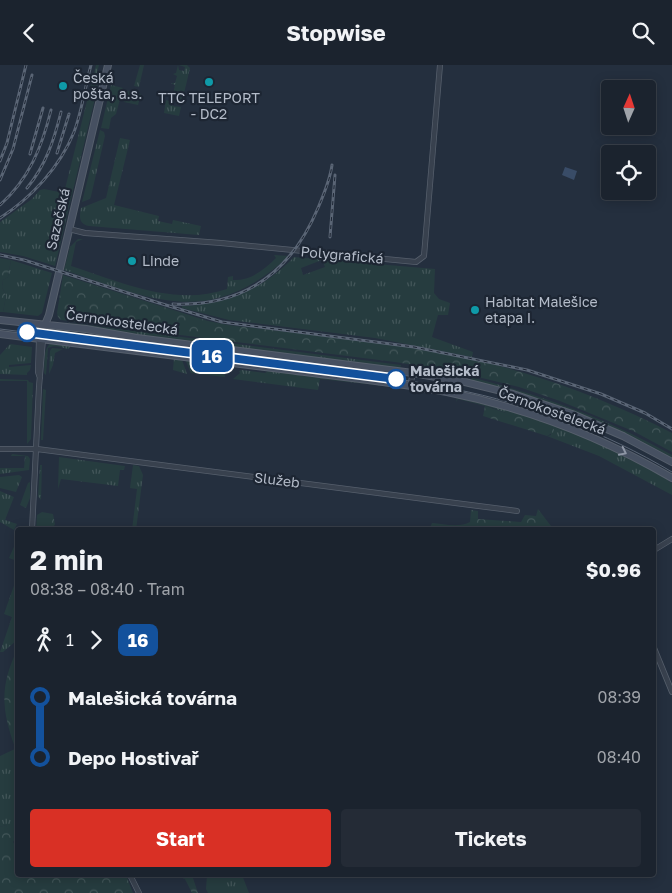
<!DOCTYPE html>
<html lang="en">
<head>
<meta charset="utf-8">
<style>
	:root { --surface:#1b232e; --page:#242b36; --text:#f1f3f6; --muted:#a0a4aa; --line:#39404a; --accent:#d93025 }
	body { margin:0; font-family:"Golos Text",sans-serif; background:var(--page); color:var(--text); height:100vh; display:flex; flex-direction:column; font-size:19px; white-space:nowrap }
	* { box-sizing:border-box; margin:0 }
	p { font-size:16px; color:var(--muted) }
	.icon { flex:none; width:28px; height:28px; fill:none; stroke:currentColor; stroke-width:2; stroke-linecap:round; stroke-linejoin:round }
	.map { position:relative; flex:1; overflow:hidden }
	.panel { position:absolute; left:15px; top:462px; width:641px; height:350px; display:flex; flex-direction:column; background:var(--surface); border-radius:5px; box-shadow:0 2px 12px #0003,0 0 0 1px var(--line) }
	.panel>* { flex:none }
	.badge { padding:0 10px; border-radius:8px; font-size:18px; line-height:32px }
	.needle { width:32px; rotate:3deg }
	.buttons { position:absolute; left:601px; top:15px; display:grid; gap:10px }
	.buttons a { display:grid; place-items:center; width:55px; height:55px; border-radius:5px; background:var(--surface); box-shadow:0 2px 12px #0003,0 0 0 1px var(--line); font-size:25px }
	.map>.badge { position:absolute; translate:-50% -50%; box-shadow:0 0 0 2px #fff }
	.legs { display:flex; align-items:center; gap:8px; height:55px; padding:0 15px; font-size:16px }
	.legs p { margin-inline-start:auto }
	.head { display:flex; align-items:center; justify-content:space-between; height:85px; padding:0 15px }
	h1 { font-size:28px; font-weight:700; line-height:38px }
	.primary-button { display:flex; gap:10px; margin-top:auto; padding:10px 15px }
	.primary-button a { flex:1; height:58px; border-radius:5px; background:var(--accent); color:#fff; font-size:20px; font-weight:700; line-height:58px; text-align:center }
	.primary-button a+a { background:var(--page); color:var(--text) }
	ul { padding:0 15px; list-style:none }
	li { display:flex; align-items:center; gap:18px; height:60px; font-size:19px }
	li i { display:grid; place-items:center; width:8px; height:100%; margin:0 6px; background:currentColor }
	li i::after { content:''; width:12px; height:12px; margin:-6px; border:4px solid; border-radius:50%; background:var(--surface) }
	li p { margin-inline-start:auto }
	li:first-child i { background:linear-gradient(#0000 50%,currentColor 0) }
	li:last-child i { background:linear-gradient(currentColor 50%,#0000 0) }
	header { display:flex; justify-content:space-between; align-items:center; height:65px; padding:0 15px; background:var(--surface); font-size:22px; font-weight:700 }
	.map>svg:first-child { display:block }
</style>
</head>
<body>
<header><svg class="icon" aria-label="back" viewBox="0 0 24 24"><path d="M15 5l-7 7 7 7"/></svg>Stopwise<svg class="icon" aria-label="search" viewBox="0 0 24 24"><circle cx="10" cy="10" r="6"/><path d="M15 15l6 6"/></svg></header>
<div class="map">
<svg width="672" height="828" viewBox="0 0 672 828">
	<defs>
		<pattern id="grass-tufts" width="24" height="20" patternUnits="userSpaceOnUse" patternTransform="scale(1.25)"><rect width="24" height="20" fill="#263c3f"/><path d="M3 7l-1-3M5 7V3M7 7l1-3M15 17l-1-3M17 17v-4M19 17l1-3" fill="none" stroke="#435659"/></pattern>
		<pattern id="forest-crowns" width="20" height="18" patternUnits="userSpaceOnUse" patternTransform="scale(1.25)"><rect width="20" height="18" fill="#263c3f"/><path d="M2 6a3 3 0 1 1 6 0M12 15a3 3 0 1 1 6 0" fill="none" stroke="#435659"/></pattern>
	</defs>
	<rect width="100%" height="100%" fill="#242f3e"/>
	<!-- grass -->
	<path fill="url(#grass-tufts)" fill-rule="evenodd" d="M 96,0 L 99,0 L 97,8 L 97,25 L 55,201 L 23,191 L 0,187 L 0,157 L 32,134 L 40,125 L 44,124 L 64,128 Z
		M 140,0 L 144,0 L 139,22 L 134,21 Z
		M 178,0 L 179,5 L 184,6 L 185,2 L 179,0 L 187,0 L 190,3 L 182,37 L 178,36 L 179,31 L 173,29 L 175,20 L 171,18 L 175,18 L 177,11 L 173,9 L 176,8 Z
		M 111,20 L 123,23 L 116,49 L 111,53 L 109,64 L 101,63 Z
		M 127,26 L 141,29 L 138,40 L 124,37 Z
		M 166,35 L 172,37 L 173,41 L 181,42 L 179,51 L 164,48 Z
		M 100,65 L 104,67 L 105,71 L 91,131 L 90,134 L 82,137 Z
		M 120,73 L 130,75 L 114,140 L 159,151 L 158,156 L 172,159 L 173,155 L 201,161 L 199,170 L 89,161 C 79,159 79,152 81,143 L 106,133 Z
		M 78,174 L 83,174 L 76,177 L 71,201 C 121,217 175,242 227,224 L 228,212 L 233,211 L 233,215 C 251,216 265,204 276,193 L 274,190 L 289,191 C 210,264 154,235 64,205 L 70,182 Z
		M 294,192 L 435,204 L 434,228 L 439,234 L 450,238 L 448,250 L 438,250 L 432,272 L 473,287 L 472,292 L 375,273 L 229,255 L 182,243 L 182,241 C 226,240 263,224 294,192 ZM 322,195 L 325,202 L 303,210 L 301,203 Z
		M 11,195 L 52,208 L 42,248 L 38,251 L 3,247 L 6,231 L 2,222 L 3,215 L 8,212 Z
		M 64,257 L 96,261 L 401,300 L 400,303 L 134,269 Z
		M 51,278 L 69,280 L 70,282 L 68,284 C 61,283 56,279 48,283 L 46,310 L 44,308 C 45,298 42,285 51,278 Z
		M 10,279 L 32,282 L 31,298 L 9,300 L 9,302 L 31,300 L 30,305 L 27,308 L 27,310 L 0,309 L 0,290 Z
		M 52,283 L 63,284 L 55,288 L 53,300 L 49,309 L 50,286 Z
		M 174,292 L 182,295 L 187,309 L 173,305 Z
		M 185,294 L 191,295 L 193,298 L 221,302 L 224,307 L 225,312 L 191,308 Z
		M 242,305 L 265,308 L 268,306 L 395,322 L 320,314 L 318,325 L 233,314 L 240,308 L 239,306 Z
		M 470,312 C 541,330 608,354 672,390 L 672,393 C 608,359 543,333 473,316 Z
		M 0,314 L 28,315 L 29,317 L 33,318 L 31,374 L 27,379 L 27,316 L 0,316 Z
		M 43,324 L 46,325 L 43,375 L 41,375 Z
		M 457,333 L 518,348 L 506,348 L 493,343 L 458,334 L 456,337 Z
		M 533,353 L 596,377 L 669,414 L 668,416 L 672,418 L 672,430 L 599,391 L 547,371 L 551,370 L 551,360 Z
		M 12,389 L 28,391 L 30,394 L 29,405 L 0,409 L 0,403 L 24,403 L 25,391 L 11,391 Z
		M 59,392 L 125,401 L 124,405 L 120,405 L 118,421 L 61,414 L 58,424 Z
		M 40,400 L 42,400 L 41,435 L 38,431 Z
		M 133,400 L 139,401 L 143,410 L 136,465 L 132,465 L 137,424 L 130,423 Z
		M 19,410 L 22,412 L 16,427 L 0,423 L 0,412 Z
		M 30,417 L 30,433 L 26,443 L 20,440 L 28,418 Z
		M 0,426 L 14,432 L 5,455 L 17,459 L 14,465 L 0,457 Z
		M 17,475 L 17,496 L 9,493 Z
		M 17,512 L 17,575 L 3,587 L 0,587 L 12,552 L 4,549 Z
		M 17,683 L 17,775 L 12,777 L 6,760 L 0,762 L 0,691 Z
		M 207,810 L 242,810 L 249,828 L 208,828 L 206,824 Z"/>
	<!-- forest -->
	<path fill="url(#forest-crowns)" d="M 0,193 L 11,195 L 8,212 L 3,215 L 2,222 L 6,231 L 3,247 L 0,247 Z
		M 63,210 L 208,256 L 228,260 C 325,272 426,278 521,307 C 572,322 624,343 672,368 L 672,387 L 633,366 L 560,336 L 519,322 L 457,307 L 395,297 L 61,255 L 58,252 L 57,248 Z
		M 485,341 L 506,348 L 518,348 L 554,361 L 554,367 L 547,371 L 483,351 Z
		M 538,444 L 551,461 L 546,465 L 429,465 L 432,458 C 443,459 460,463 470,457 L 471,445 L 478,446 L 478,454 L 521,457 L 525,450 L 536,451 Z
		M 42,447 L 53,449 L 55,459 L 52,465 L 49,463 L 48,465 L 36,465 L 37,450 Z
		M 17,585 L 18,681 L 15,682 C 1,644 0,621 17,585 Z
		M 6,760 L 15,781 L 17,780 L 18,810 L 126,810 L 133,828 L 0,828 L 0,762 Z
		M 176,810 L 192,810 L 198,828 L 192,828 L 185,814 Z"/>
	<!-- water -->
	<path fill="#394c67" d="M 565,102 L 577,106 L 574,115 L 562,110 Z"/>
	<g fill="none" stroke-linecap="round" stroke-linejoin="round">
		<defs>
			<path id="street" d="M 69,164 L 85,168 L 221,178 L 416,197 L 424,191 L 440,0
				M 39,274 L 38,307 L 40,313
				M 410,321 L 413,308
				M 0,384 L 37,384 L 517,446
				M 32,465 L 39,322 L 43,274
				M 654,485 L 672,474
				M 654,583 L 672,627
				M 130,810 L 139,828"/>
			<path id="secondary" d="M 0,255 L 86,264 L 137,273 L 413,308 L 465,317 L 513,329 L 572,349 L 623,371 L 672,397
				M 0,269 C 96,281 193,293 289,305 C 341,312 395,317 447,327 C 526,343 602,372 672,413
				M 39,274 L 49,250 L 108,0"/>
		</defs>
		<!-- street casing -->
		<use href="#street" stroke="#565f6c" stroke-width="6"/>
		<!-- secondary casing -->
		<use href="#secondary" stroke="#565f6c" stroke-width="8"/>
		<!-- street -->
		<use href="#street" stroke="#38414e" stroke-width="4.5"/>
		<!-- secondary -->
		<use href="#secondary" stroke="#465061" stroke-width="6"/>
		<!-- tram -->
		<path stroke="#5a6575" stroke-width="1" d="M 0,264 C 94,276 188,287 281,299 C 339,307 397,312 454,324 C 530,339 605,367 672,407"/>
		<defs>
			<path id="rail" d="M 57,88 L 69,49
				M 30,89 L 43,43
				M 0,96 L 7,78 L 26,0
				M 0,115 L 13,84 L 32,10
				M 27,123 C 46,100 54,75 61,47
				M 0,140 C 29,114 42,82 51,45
				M 0,153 C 31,133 60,102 74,67 C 82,46 85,22 91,0
				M 330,172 L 335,110
				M 0,190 L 24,195 L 153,236
				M 146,234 L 222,257 L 414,282 L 527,305 L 601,329 L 645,348 L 672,364
				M 173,239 C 245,242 291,207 318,143 C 324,129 330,115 332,100"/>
		</defs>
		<!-- rail casing -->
		<use href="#rail" stroke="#5a6575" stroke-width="3"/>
		<!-- rail -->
		<use href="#rail" stroke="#1d2633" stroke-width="1" stroke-dasharray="4" stroke-linecap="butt"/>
	</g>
	<!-- one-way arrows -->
	<defs><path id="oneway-chevron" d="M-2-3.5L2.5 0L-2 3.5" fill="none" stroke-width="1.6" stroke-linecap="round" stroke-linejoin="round" transform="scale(1.25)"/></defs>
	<use stroke="#8e96a5" href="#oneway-chevron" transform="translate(623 387) rotate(26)"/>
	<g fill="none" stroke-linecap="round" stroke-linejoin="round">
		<defs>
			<path id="line-1" d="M 27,267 L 396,314"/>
		</defs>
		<!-- line-1 casing -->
		<use href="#line-1" stroke="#fff" stroke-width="11"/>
		<!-- line-1 -->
		<use href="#line-1" stroke="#13519c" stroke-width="8"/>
	</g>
	<!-- markers -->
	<g fill="#0f9aa8" stroke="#1d2633" stroke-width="2">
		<circle cx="209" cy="17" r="5"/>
		<circle cx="63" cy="21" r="5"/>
		<circle cx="132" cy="196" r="5"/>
		<circle cx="475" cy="245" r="5"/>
	</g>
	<g fill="#fff" stroke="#13519c" stroke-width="2.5">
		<circle cx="27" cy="267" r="9"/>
		<circle cx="396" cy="314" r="9"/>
	</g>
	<g text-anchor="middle" stroke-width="4.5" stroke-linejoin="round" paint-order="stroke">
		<!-- poi labels -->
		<g font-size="14" fill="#b4bcc9" stroke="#1d2633" text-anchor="start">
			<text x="73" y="18">Česká<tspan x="73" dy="16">pošta, a.s.</tspan></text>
			<text x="209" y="38" text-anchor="middle">TTC TELEPORT<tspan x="209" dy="16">- DC2</tspan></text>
			<text x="142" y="201">Linde</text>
			<text x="485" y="242">Habitat Malešice<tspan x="485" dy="16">etapa I.</tspan></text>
		</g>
		<!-- street labels -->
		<g font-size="14" fill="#b4bcc9" stroke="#1d2633">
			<text transform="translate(58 154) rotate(-77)" y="5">Sazečská</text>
			<text transform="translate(342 190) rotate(5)" y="5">Polygrafická</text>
			<text transform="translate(122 257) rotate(8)" y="5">Černokostelecká</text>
			<text transform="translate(552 346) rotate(20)" y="5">Černokostelecká</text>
			<text transform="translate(277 415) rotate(7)" y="5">Služeb</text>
		</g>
		<!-- stop labels -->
		<g font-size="14" font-weight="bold" fill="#b4bcc9" stroke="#1d2633" text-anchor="start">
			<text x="410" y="311">Malešická<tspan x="410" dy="16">továrna</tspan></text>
		</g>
	</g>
</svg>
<div class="buttons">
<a><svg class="needle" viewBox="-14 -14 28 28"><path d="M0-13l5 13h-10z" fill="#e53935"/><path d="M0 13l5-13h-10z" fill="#a0a4aa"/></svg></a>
<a><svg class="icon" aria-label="locate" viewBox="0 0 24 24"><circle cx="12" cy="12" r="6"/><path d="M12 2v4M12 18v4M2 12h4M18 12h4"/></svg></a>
</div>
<b class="badge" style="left:212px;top:291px;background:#13519c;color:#fff">16</b>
<section class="panel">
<div class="head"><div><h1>2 min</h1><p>08:38 – 08:40 · Tram</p></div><b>$0.96</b></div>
<div class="legs"><svg class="icon" aria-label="walk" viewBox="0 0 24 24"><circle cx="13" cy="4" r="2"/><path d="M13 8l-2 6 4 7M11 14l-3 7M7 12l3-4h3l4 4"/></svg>1<svg class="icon" aria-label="forward" viewBox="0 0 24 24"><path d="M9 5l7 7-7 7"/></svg><b class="badge" style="background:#13519c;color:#fff">16</b></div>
<ul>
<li><i style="color:#13519c"></i><b>Malešická továrna</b><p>08:39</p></li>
<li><i style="color:#13519c"></i><b>Depo Hostivař</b><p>08:40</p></li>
</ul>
<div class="primary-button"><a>Start</a><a>Tickets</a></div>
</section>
</div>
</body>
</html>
